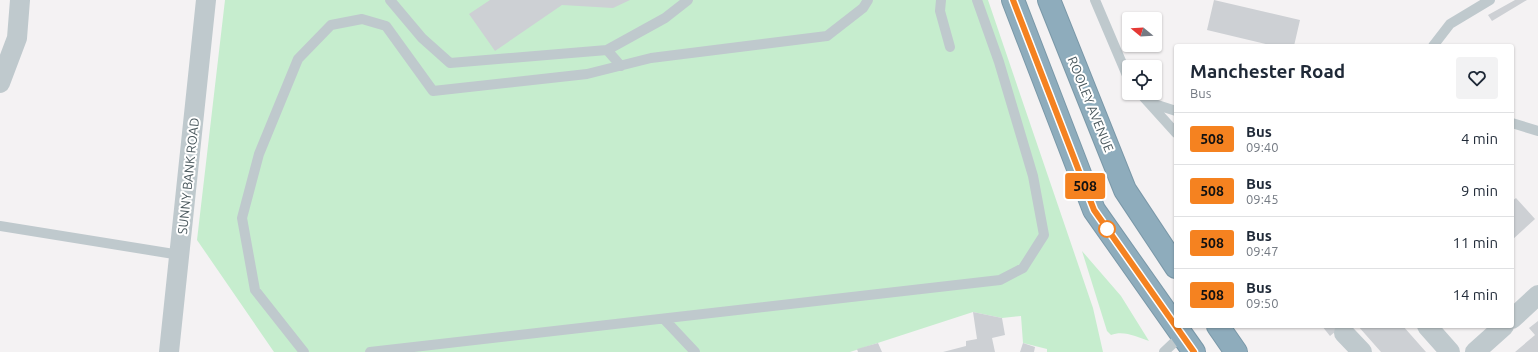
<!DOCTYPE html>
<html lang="en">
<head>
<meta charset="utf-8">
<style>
	:root { --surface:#fff; --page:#f2f2f3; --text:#1f2937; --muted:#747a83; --line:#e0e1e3 }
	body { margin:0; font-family:Ubuntu,sans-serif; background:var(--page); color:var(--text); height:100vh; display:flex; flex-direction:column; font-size:15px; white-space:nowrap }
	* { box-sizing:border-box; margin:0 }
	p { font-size:13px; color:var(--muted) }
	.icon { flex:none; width:22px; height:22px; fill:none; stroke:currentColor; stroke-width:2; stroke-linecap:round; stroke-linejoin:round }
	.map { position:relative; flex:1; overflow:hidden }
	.details { position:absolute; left:1174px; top:44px; width:340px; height:284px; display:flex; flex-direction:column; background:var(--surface); border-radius:4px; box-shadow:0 1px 3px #0004 }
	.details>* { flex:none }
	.badge { padding:0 8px; border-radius:3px; font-size:14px; line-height:26px }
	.needle { width:26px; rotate:288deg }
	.tools { position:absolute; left:1122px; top:12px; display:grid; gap:8px }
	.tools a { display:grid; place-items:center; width:40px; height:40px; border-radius:4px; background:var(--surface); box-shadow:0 1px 3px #0004; font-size:20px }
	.map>.badge { position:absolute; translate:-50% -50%; box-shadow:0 0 0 2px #fff }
	.round { display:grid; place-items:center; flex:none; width:42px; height:42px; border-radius:4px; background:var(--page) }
	.headline { display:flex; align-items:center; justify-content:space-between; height:68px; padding:0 16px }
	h1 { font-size:19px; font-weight:700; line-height:30px }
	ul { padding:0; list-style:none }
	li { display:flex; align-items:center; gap:12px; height:52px; padding:0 16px; border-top:1px solid var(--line) }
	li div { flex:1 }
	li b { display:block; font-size:15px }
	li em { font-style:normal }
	li .badge { min-width:44px; font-weight:700; text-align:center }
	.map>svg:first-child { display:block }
</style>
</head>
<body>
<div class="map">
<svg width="1538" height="352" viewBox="0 0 1538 352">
	<rect width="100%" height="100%" fill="#f4f2f3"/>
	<!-- green -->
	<path fill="#c6edce" d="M 225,0 L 988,0 L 1093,308 L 1103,352 L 1047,352 L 1047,349 L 1023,343 L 1021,316 L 1002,318 L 973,312 L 850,352 L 274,352 L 197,240 Z
		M 1082,251 L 1121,296 L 1149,341 C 1137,337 1124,330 1111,335 L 1107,331 Z"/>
	<!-- building -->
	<path fill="#cdd0d4" d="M 490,0 L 630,0 L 613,8 L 562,5 L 495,51 L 469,14 Z
		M 1214,0 L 1300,20 L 1294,46 L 1274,46 L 1207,30 Z
		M 1515,0 L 1527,0 L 1492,21 L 1488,15 Z
		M 1516,198 L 1535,219 L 1512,240 L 1512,201 Z
		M 973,312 L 1002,318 L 1005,335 L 992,338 L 995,352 L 943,352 L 966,346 L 966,341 L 977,339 Z
		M 1538,321 L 1538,352 L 1515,352 L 1535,335 L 1529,328 Z
		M 1322,326 L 1342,326 L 1330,336 Z
		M 1358,326 L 1403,326 L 1426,352 L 1381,352 Z
		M 878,343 L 882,352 L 858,352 L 857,349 Z
		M 1023,343 L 1035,347 L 1034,352 L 1020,352 Z"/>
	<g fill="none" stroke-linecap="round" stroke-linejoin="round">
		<defs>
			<path id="highway" d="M 1013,0 L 1094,210 L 1194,352
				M 1049,0 L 1125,190 L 1176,267
				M 1218,326 L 1236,352"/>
		</defs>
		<!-- highway casing -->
		<use href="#highway" stroke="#7a98a8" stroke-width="24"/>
		<!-- lane -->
		<path stroke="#bfc9cd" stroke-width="10" d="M 390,0 L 422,38 L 450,63 L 607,50 L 665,18 L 688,0
			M 941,0 L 940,11 L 950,47
			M 1095,0 L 1129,80
			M 1433,46 L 1450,24 L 1490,0
			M 607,50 L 621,66
			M 1140,93 L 1148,102 L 1176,111
			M 1148,102 L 1176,133
			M 1512,123 L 1538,131
			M 0,226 L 180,255
			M 664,319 L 695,352
			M 304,352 L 255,290 L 242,218 L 259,154 L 298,59 L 331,25 L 362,19 L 386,26 L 433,91 L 587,74 L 651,58 L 827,36 L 863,8 L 868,0
			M 370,352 L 1000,280 L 1023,268 L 1044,235 L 1033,176 L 999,62 L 977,0
			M 1164,352 L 1182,335"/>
		<!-- street -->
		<path stroke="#bfc9cd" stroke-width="20" d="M 0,83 L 17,38 L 20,0
			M 1512,319 L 1538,295
			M 1427,326 L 1450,352
			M 1344,333 L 1362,352
			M 169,352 L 206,0
			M 1475,352 L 1504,326"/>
		<!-- highway -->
		<use href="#highway" stroke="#8eacbc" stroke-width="22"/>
	</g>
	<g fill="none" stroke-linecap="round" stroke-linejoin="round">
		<defs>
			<path id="line" d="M 1013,0 L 1094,210 L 1194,352"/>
		</defs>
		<!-- line casing -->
		<use href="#line" stroke="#fff" stroke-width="9"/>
		<!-- line -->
		<use href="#line" stroke="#f58220" stroke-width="6"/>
	</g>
	<!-- markers -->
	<circle fill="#fff" stroke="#f58220" stroke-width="2" cx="1107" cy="229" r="8"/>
	<g text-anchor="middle" stroke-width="4" stroke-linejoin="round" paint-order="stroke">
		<!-- street labels -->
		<g font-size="13" fill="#4b595e" stroke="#fff">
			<text transform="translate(1091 104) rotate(68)" y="5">ROOLEY AVENUE</text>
			<text transform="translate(188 176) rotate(-84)" y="5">SUNNY BANK ROAD</text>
		</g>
	</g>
</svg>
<div class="tools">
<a><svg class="needle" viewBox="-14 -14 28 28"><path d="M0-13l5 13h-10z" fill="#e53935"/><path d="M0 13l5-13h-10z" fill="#747a83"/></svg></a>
<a><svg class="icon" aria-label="locate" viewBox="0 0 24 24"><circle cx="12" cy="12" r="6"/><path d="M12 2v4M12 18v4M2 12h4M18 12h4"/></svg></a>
</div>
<b class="badge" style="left:1085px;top:186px;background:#f58220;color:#111">508</b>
<section class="details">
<div class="headline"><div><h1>Manchester Road</h1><p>Bus</p></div><a class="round"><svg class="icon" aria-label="heart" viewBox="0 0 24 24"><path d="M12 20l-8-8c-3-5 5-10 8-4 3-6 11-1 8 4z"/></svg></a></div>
<ul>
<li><span class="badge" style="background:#f58220;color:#111">508</span><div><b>Bus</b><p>09:40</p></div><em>4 min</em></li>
<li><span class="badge" style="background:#f58220;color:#111">508</span><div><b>Bus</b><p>09:45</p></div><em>9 min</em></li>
<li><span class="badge" style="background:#f58220;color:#111">508</span><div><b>Bus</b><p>09:47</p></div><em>11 min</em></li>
<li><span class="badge" style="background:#f58220;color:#111">508</span><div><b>Bus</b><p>09:50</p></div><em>14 min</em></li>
</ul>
</section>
</div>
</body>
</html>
